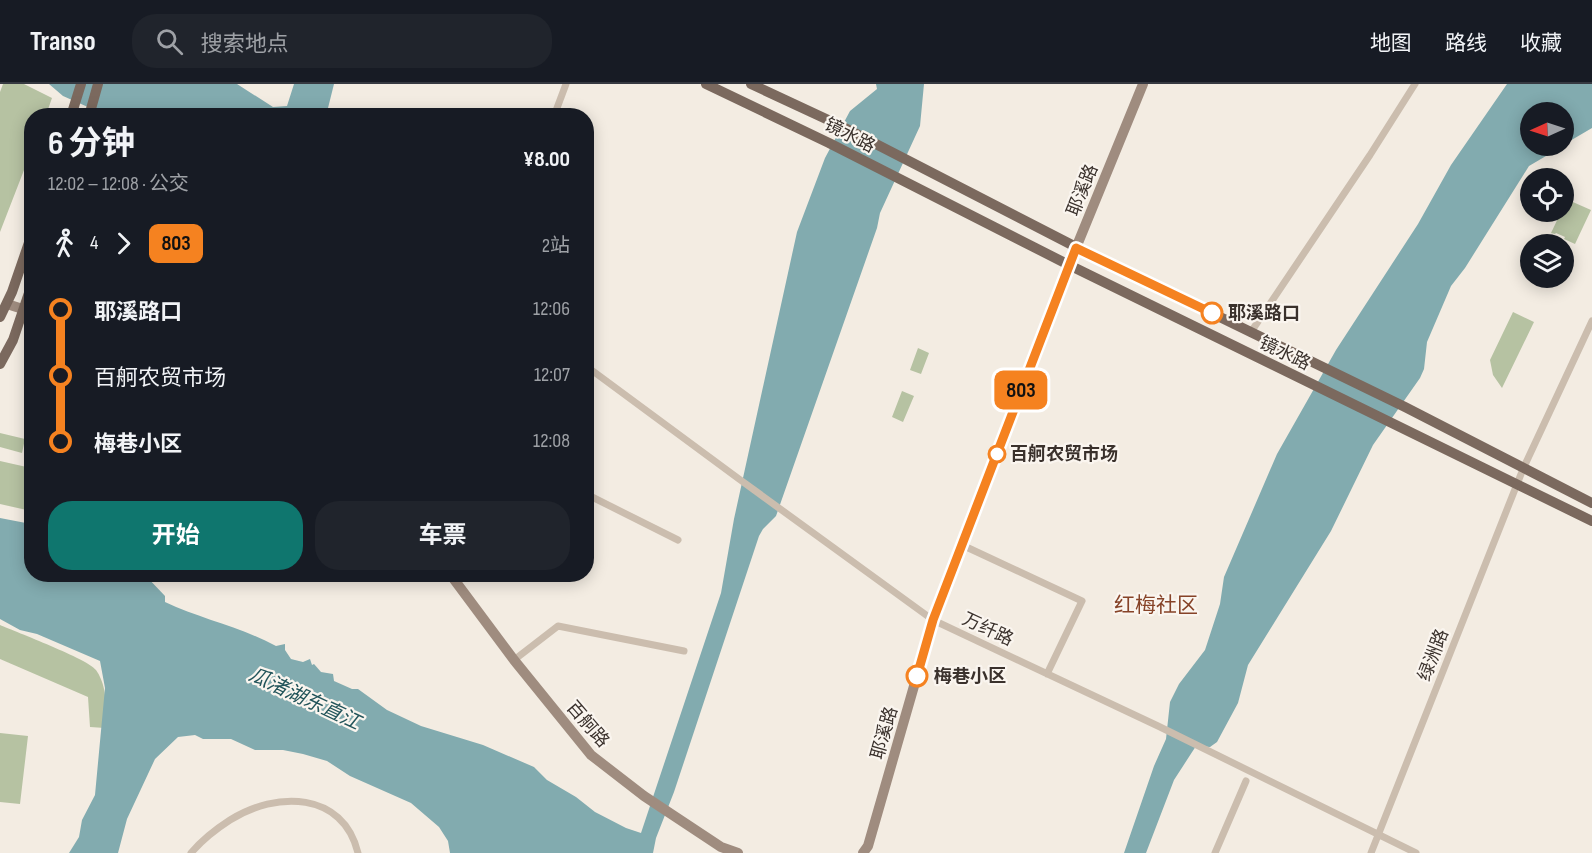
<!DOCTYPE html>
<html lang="zh">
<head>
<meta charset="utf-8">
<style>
	:root { --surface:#171b24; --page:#20242c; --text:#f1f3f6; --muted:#9ea1a6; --line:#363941; --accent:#0f766e }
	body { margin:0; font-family:"Sofia Sans Condensed","Noto Sans SC",sans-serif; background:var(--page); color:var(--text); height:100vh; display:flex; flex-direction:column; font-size:22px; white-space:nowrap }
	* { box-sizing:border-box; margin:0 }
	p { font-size:20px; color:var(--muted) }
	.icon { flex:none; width:33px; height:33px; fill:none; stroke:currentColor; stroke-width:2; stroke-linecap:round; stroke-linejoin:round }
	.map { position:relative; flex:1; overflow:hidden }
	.side { position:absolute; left:24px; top:24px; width:570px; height:474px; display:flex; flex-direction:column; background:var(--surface); border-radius:24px; box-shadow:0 3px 15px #0003 }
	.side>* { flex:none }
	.badge { padding:0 12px; border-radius:9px; font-size:21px; line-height:39px }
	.needle { width:39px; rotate:267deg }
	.controls { position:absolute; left:1520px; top:18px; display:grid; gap:12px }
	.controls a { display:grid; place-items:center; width:54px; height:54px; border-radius:50%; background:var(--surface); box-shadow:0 3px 15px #0003; font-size:30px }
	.map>.badge { position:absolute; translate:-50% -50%; box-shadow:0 0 0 3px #fff }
	.legs { display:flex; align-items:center; gap:9px; height:66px; padding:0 24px; font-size:20px }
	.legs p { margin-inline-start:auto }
	.overview { display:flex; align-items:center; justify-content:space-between; height:102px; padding:0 24px }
	h1 { font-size:33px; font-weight:700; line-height:45px }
	.primary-button { display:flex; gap:12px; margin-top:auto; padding:12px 24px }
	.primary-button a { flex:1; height:69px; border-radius:24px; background:var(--accent); color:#fff; font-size:24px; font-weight:700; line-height:69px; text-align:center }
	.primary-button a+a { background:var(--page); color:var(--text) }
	ul { padding:0 24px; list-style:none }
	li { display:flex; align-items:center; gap:21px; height:66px; font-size:22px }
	li i { display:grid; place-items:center; width:9px; height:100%; margin:0 8px; background:currentColor }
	li i::after { content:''; width:15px; height:15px; margin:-8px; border:4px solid; border-radius:50%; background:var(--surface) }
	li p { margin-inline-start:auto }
	li:first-child i { background:linear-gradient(#0000 50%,currentColor 0) }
	li:last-child i { background:linear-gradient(currentColor 50%,#0000 0) }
	header { display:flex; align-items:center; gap:36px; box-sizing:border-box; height:84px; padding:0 30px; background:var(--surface); border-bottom:2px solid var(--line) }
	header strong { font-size:28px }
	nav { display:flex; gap:33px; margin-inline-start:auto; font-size:21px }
	.search { width:420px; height:54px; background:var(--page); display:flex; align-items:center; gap:15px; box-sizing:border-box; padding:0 21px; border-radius:24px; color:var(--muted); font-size:22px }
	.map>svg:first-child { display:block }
</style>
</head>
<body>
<header>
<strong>Transo</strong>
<div class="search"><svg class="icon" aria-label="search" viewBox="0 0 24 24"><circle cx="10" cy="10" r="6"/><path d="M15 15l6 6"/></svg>搜索地点</div>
<nav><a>地图</a><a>路线</a><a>收藏</a></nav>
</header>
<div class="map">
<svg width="1592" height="769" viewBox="0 0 1592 769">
	<rect width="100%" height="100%" fill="#f3ece2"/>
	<!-- green -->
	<path fill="#b6c2a2" d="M 3,0 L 24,0 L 52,14 L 46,31 L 32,32 L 31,68 L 0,148 L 0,8 Z
		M 1566,115 L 1591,126 L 1575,160 L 1564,155 L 1565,153 L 1556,149 L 1555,150 L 1551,149 L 1561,128 L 1563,128 Z
		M 1513,228 L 1534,238 L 1502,304 L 1493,291 L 1490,276 Z
		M 918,264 L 929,269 L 921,290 L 910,286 Z
		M 902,307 L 914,312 L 903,338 L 892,333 Z
		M 0,349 L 25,355 L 22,369 L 0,363 Z
		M 0,377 L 31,384 L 31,427 L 0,420 Z
		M 0,541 C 16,548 88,575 96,586 C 108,603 106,625 105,644 L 90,643 L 88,613 L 0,575 Z
		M 0,649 L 28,652 L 20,720 L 0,718 Z"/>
	<!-- water -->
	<path fill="#82abaf" d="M 49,0 L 237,0 L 273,23 L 287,22 L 294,0 L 334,0 L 326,32 L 106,31 L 63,12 Z
		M 876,0 L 924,0 L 920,42 L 880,129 L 877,144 L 776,432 L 763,445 L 759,452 L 674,708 L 656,754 L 653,769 L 450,769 L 448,757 L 439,743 L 411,719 L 350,692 L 327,677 L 303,670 L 283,666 L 255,666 L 231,655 L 203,655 L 195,651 L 178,653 L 155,675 L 127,735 L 118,769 L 69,769 L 79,753 L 82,736 L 95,711 L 105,604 L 100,577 L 37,550 L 20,546 L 0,535 L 0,434 L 31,440 L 32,490 L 145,491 L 165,512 L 165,518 C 201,535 241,543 276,562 L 285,560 L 285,566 L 291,575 L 303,578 L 310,575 L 312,581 L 314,580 L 321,588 L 333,590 L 334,597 L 352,605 L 358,605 L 387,626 L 421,642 L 483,661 L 534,683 L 547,696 L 576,713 L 595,728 L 626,744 L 641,749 L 721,509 L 734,435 L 797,148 L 825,74 L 850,27 L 877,5 Z
		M 1507,0 L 1592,0 L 1592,44 L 1563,61 L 1563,28 L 1530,28 L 1530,62 L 1563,62 L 1529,82 L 1465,184 L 1451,202 L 1427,258 L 1424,285 L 1420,294 L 1373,361 L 1331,447 L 1248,581 L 1238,619 L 1217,658 L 1210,663 L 1196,662 L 1174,696 L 1146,769 L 1124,769 L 1154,682 L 1166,655 L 1170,618 L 1179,600 L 1205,566 L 1220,520 L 1224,493 L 1277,370 L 1336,266 L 1418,140 L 1451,81 Z"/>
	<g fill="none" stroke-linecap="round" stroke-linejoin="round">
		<!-- street -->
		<path stroke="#cbbdae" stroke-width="7" d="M 554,32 L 566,0
			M 1251,248 L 1370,71 L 1415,0
			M 586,282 L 739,395 L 933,536 L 1158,642 L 1416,769
			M 586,410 L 678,456
			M 962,461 L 1082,517 L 1047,590
			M 514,576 L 558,542 L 684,567
			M 191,769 C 202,756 216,745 230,736 C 276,707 343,707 358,769
			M 1215,769 L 1246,697
			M 1371,769 L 1523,385 L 1592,237"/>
		<!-- secondary -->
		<path stroke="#9f8c7f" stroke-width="10" d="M 7,220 L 32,228
			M 450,490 L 514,576 L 591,671 L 644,712 L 721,763 L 738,769
			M 863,769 L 868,762 L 933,536 L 1069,181 L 1143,0"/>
		<!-- primary -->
		<path stroke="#7b695e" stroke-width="10" d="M 706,0 L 829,59 L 1069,181 L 1592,437
			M 751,0 L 839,41 L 1076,163 L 1405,323 L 1592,419
			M 71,32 L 81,0
			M 89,32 L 98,0
			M 0,233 L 12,208 L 32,150
			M 0,280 L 13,256 L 32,200"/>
	</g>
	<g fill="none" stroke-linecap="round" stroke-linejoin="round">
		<defs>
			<path id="line-1" d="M 917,592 L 933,536 L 1076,164 L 1212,229"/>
		</defs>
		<!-- line-1 casing -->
		<use href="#line-1" stroke="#fff" stroke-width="14"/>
		<!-- line-1 -->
		<use href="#line-1" stroke="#f58220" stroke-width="9"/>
	</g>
	<!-- markers -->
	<g fill="#fff" stroke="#f58220" stroke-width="3">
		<circle cx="1212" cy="229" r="10"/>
		<circle cx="997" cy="370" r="8"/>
		<circle cx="917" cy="592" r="10"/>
	</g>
	<g text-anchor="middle" stroke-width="4.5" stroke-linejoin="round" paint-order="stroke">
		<!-- street labels -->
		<g font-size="18" fill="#3a312c" stroke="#faf5ef">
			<text transform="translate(850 51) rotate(27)" y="6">镜水路</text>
			<text transform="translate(1082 106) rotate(-68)" y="6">耶溪路</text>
			<text transform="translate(1285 269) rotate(26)" y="6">镜水路</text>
			<text transform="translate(988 545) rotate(25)" y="6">万纤路</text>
			<text transform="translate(1433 571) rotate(-69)" y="6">绿洲路</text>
			<text transform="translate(588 640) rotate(49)" y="6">百舸路</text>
			<text transform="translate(884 649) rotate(-74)" y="6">耶溪路</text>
		</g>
		<!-- stop labels -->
		<g font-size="18" font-weight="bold" fill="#3a312c" stroke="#faf5ef" text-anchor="start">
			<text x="1228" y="235">耶溪路口</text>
			<text x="1010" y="376">百舸农贸市场</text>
			<text x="934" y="598">梅巷小区</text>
		</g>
		<!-- water labels -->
		<g font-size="20" font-style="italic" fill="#22545a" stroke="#faf5ef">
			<text transform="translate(305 614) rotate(25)" y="7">瓜渚湖东直江</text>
		</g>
		<!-- quarter labels -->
		<g font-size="21" fill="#864328" stroke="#faf5ef">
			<text x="1156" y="528">红梅社区</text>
		</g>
	</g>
</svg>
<div class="controls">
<a><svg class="needle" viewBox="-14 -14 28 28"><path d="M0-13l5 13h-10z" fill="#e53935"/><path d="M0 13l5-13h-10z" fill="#9ea1a6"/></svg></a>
<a><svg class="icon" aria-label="locate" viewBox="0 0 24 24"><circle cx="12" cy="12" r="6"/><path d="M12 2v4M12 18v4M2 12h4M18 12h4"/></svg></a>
<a><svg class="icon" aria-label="layers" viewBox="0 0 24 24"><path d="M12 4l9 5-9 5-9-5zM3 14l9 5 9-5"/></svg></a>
</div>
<b class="badge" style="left:1021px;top:306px;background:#f58220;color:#111">803</b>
<section class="side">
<div class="overview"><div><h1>6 分钟</h1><p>12:02 – 12:08 · 公交</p></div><b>¥8.00</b></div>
<div class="legs"><svg class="icon" aria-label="walk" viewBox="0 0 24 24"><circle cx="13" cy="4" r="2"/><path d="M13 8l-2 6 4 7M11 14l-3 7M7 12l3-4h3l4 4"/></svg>4<svg class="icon" aria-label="forward" viewBox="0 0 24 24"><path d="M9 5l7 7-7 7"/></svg><b class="badge" style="background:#f58220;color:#111">803</b><p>2站</p></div>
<ul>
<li><i style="color:#f58220"></i><b>耶溪路口</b><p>12:06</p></li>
<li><i style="color:#f58220"></i><span>百舸农贸市场</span><p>12:07</p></li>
<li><i style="color:#f58220"></i><b>梅巷小区</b><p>12:08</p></li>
</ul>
<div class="primary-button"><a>开始</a><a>车票</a></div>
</section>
</div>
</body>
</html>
